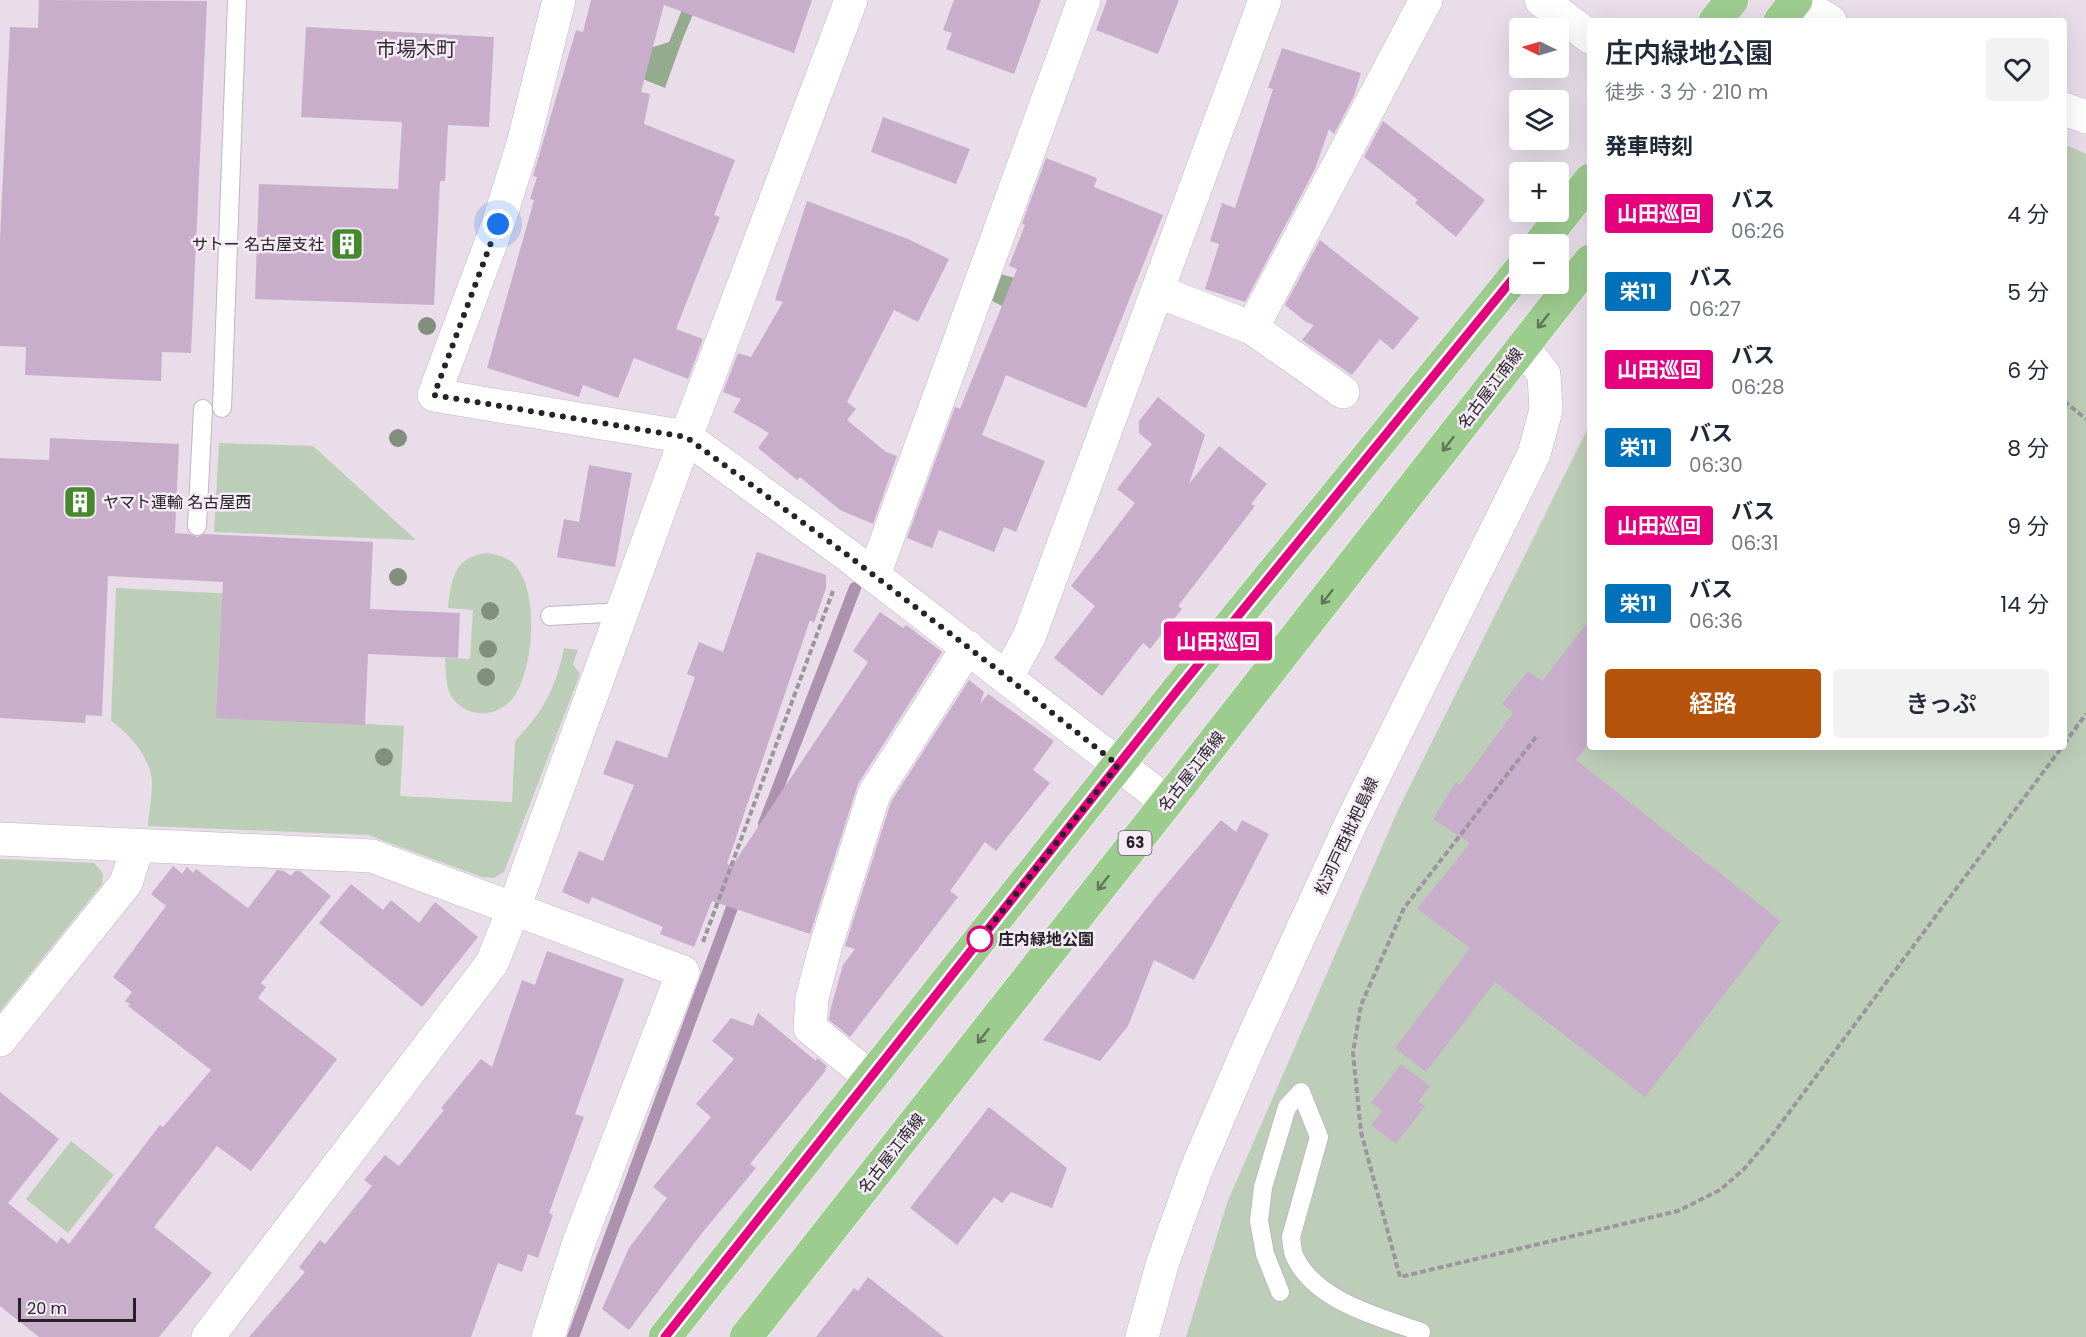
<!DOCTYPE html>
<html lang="ja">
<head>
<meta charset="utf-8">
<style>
	:root { --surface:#fff; --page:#f2f2f3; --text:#1f2937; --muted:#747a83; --accent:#b45309 }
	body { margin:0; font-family:Poppins,"Noto Sans JP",sans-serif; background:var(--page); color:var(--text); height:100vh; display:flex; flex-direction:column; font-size:22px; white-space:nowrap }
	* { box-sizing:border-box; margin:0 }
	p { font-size:20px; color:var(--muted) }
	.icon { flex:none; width:33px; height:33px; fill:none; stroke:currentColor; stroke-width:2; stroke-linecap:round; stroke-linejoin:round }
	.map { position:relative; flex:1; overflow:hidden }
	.drawer { position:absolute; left:1587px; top:18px; width:480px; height:732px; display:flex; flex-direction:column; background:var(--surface); border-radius:6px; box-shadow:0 6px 24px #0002 }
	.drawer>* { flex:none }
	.badge { padding:0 12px; border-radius:4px; font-size:21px; line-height:39px }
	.needle { width:39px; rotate:275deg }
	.fabs { position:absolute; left:1509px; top:18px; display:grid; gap:12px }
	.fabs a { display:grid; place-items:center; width:60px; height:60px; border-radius:6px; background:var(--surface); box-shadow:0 6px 24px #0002; font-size:30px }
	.scale { position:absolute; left:18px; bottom:15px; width:118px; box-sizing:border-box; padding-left:6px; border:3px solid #262226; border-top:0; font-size:16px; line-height:21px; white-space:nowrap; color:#262226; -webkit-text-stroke:4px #f5ebf6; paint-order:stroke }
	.you { position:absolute; width:30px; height:30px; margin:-15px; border:4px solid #fff; border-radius:50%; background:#1a73e8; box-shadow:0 0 0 9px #1a73e833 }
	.map>.badge { position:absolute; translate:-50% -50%; box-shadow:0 0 0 3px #fff }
	h2 { padding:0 18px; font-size:22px; line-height:54px }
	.round { display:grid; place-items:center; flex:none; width:63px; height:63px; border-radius:6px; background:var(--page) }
	.overview { display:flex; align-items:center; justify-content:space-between; height:102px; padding:0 18px }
	h1 { font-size:28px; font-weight:600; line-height:45px }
	.cta { display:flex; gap:12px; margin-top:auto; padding:12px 18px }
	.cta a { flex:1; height:69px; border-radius:6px; background:var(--accent); color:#fff; font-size:24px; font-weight:600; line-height:69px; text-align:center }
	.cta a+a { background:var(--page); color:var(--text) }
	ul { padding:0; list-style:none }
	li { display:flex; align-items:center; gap:18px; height:78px; padding:0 18px }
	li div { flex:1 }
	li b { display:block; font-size:22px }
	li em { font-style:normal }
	li .badge { min-width:66px; font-weight:700; text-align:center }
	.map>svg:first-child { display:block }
</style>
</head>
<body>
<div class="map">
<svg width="2086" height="1337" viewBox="0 0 2086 1337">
	<rect width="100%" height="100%" fill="#e8dde9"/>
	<!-- green -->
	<path fill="#bdceb8" d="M 2064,144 L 2086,154 L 2086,1337 L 1186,1337 L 1227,1203 L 1398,810 L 1590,424 L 1590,747 L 2064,747 Z
		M 219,443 L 313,446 L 416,540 L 214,532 Z
		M 488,553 C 497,555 506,557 513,563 C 540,589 534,666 515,695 C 500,719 464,720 450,694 C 445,683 446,669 445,658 L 470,659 L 473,610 L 448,608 C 451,580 454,556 488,553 Z
		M 116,588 L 236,594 L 230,716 L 404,726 L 400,796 L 512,802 L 515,741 C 543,712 556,688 564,648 L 578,650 L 573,664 L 580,674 L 504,872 L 494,878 L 482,877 L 368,835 L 148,826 C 149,812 152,797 152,783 C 151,758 130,734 111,721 Z
		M 0,859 L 94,863 L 103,873 L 102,884 L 0,1011 Z
		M 71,1141 L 114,1175 L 68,1233 L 26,1199 Z"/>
	<!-- forest -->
	<path fill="#94ab8d" d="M 686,0 L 699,0 L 683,38 L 665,88 L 603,63 L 669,42 Z
		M 996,273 L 1031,282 L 1020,315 L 986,298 Z"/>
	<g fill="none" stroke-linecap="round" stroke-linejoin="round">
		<!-- stream -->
		<path stroke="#ac92ae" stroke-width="12" d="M 764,824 L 855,588
			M 573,1337 L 737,894"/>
	</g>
	<!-- building -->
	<path fill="#c9aecb" d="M 39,0 L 207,1 L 191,353 L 162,352 L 161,381 L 25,375 L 26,347 L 0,346 L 0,238 L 10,27 L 38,28 Z
		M 591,0 L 812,0 L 794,53 L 664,5 L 641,92 L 650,94 L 644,124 L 735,160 L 714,215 L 720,217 L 676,329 L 703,339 L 688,379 L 634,358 L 618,398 L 583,385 L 579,397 L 487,368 L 534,200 L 530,199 L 537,177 L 533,176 L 576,30 L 583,32 Z
		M 954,0 L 1041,0 L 1014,74 L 946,49 L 952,33 L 943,30 Z
		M 1107,0 L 1179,0 L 1158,54 L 1096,30 Z
		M 306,27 L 494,37 L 489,127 L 448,125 L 445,181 L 440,181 L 434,305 L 255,299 L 259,184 L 398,189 L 402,122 L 301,117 Z
		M 1282,48 L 1361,73 L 1354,96 L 1334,134 L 1329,129 L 1315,169 L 1245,302 L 1205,289 L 1219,244 L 1210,241 L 1222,203 L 1235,208 L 1273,89 L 1268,88 Z
		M 883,117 L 970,149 L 956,184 L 871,152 Z
		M 1383,121 L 1485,200 L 1456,237 L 1415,203 L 1418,200 L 1364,157 Z
		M 1046,158 L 1097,178 L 1094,187 L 1163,215 L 1086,408 L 1006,375 L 982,435 L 1045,461 L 1016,532 L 1004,527 L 994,552 L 939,530 L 932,548 L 907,538 L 955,407 L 960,409 L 1017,269 L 1009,266 L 1025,225 L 1022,224 Z
		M 807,201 L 908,239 L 949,259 L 918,322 L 894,310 L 847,402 L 856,409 L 847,420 L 886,452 L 897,456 L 873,524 L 840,510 L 800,477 L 797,480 L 758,448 L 769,433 L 733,412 L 741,399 L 723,392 L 738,353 L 751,357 L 783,302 L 775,300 Z
		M 1320,240 L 1419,318 L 1393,350 L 1380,339 L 1352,375 L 1302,340 L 1314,325 L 1306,322 L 1285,305 Z
		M 1158,397 L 1205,435 L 1189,484 L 1219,446 L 1267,484 L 1251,504 L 1255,506 L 1178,606 L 1182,609 L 1150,649 L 1143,643 L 1102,696 L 1054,658 L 1095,606 L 1071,586 L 1135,503 L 1117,489 L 1152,444 L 1139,433 L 1139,421 Z
		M 50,438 L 179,444 L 175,533 L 189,534 L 197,537 L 204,534 L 373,542 L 370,609 L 460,613 L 458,658 L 368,654 L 365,725 L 216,718 L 223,582 L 108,576 L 102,716 L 86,715 L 85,723 L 0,718 L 0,458 L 49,460 Z
		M 589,465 L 632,473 L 615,567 L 557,557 L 564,519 L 579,522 Z
		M 757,552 L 826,575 L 826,588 L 814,623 L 810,620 L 727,864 L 732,866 L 868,662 L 853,651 L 880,612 L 903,628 L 906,625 L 942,652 L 858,784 L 810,934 L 712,901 L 694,947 L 660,934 L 663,927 L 592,897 L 589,904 L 562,892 L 579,851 L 603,861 L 634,785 L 603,774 L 616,740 L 667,758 L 695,677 L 687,674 L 699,642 L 723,652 Z
		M 1590,619 L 1590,741 L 1576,760 L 1781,921 L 1645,1097 L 1495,982 L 1426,1072 L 1395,1048 L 1470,948 L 1417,909 L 1470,843 L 1433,819 L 1456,782 L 1460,785 L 1513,713 L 1502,704 L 1528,671 L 1542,681 Z
		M 969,680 L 984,692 L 980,704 L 988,694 L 1054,741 L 1033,770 L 1050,783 L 996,851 L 985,842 L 950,891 L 958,897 L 850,1037 L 829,1020 L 830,1011 L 843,965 L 855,949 L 845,946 L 891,802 Z
		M 1221,820 L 1236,832 L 1242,820 L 1269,834 L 1194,980 L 1154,960 L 1128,1026 L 1100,1061 L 1043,1040 L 1155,898 Z
		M 173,866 L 182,874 L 187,867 L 193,873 L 196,869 L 248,908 L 277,870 L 284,871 L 291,876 L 295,871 L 300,871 L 331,896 L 261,983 L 266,987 L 258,998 L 337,1059 L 251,1171 L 217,1146 L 154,1227 L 212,1273 L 159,1337 L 39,1337 L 0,1306 L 0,1092 L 59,1139 L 8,1203 L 57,1243 L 61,1237 L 69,1244 L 160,1125 L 163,1127 L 211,1070 L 128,1006 L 130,1004 L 125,1001 L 132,992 L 113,977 L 166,906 L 151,894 Z
		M 351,884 L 383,910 L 391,900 L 419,923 L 435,902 L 478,937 L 422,1007 L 319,923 Z
		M 547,951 L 624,979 L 575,1114 L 584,1117 L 549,1213 L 553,1215 L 538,1258 L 528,1254 L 522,1272 L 498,1263 L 471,1337 L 249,1337 L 305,1272 L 299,1267 L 320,1240 L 325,1244 L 372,1186 L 364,1180 L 385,1155 L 399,1166 L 444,1110 L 441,1108 L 481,1059 L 492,1067 L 522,980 L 535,985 Z
		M 758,1013 L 816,1061 L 817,1058 L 827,1066 L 825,1069 L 826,1070 L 750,1164 L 756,1168 L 702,1233 L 629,1330 L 602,1309 L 629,1248 L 667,1198 L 653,1187 L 711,1117 L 696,1104 L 734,1059 L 712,1041 L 731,1018 L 753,1026 Z
		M 1401,1064 L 1430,1086 L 1418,1102 L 1425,1106 L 1396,1144 L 1371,1125 L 1382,1111 L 1371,1103 Z
		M 989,1107 L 1067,1168 L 1052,1208 L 1011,1192 L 1002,1203 L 994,1197 L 957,1245 L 910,1208 Z
		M 868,1277 L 944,1337 L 816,1337 L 854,1288 L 858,1291 Z"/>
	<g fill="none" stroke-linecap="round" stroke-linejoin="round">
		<defs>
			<path id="service" d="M 222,408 L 237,0
				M 197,526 L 203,409
				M 550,616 L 622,612
				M 1280,1292 L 1265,1254 L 1259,1221 L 1263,1187 L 1287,1107 L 1301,1092 L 1319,1137 L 1291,1237 C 1292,1243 1292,1250 1294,1255 C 1314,1301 1379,1317 1421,1332"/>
			<path id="minor" d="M 559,0 L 523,144 L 498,224 L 434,395 L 686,437 L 846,554 L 1167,802
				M 1541,0 L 1590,37
				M 1796,1 L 1830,21
				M 2064,109 L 2086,117
				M 1157,291 L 1252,328 L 1343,392
				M 1252,328 L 1426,0
				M 874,575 L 1084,0
				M 1007,677 L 1029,637 L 1265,0
				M 0,839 L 372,856 L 683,972 L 579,1242 L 548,1337
				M 0,1040 L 126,883 L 134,858 L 135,845
				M 871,1078 L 810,1028 L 812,998 L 826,945 L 874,794 L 968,647
				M 208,1337 L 492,963 L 514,908 L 686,437 L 851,0"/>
			<path id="secondary" d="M 1142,1337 L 1163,1262 L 1196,1170 L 1251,1042 L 1351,823 L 1534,454 L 1546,410 L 1544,374 L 1522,347"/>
			<path id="primary" d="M 1715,21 L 1732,0
				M 1780,21 L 1796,0
				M 1540,244 L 1590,180
				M 665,1337 L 1176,692 L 1520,270
				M 746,1337 L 1167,802 L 1590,261"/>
		</defs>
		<!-- service casing -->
		<use href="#service" stroke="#c0b6c1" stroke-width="20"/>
		<!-- minor casing -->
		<use href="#minor" stroke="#c0b6c1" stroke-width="34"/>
		<!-- secondary casing -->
		<use href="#secondary" stroke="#c0b6c1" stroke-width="34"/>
		<!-- primary casing -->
		<use href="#primary" stroke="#fff" stroke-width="34"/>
		<!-- path -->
		<path stroke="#9d959e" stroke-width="4" stroke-dasharray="6 3" stroke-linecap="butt" d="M 2064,401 L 2086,419
			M 1536,737 L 1404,908 L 1361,1005 L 1353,1053 L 1361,1132 L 1400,1277 L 1678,1211 L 1720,1190 L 1744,1169 L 1767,1142 L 2062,747
			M 2064,744 L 2086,714
			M 703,942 L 833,591"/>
		<!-- service -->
		<use href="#service" stroke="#fff" stroke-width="18"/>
		<!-- minor -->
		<use href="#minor" stroke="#fff" stroke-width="33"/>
		<!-- secondary -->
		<use href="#secondary" stroke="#fff" stroke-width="33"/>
		<!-- primary -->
		<use href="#primary" stroke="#9dcc8f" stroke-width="33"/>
	</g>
	<!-- trees -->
	<g fill="#828f7d">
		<circle cx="427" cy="326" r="9"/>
		<circle cx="398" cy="438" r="9"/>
		<circle cx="398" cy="577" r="9"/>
		<circle cx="490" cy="611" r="9"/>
		<circle cx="488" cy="649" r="9"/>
		<circle cx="486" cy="677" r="9"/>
		<circle cx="384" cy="757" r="9"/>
	</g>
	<!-- one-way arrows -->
	<defs><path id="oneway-shaft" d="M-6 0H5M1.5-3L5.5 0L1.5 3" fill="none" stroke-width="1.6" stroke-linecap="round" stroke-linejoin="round" transform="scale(1.5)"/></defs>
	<g stroke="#62775a">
		<use href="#oneway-shaft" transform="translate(1543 321) rotate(128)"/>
		<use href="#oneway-shaft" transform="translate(1448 444) rotate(128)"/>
		<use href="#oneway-shaft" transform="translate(1327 597) rotate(128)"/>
		<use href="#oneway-shaft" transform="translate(1103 883) rotate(128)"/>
		<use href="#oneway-shaft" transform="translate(983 1036) rotate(128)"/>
	</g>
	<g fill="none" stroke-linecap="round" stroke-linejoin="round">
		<defs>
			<path id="line" d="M 665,1337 L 1176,692 L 1520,270"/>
		</defs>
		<!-- line casing -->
		<use href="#line" stroke="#fff" stroke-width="14"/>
		<!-- line -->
		<use href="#line" stroke="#e6007e" stroke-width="9"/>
		<!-- walk -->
		<path stroke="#262226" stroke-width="6" stroke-dasharray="0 10.8" d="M 498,224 L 434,395 L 686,437 L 846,554 L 1007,677 L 1118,765 L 974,947 L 980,939"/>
	</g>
	<!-- icons -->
	<defs>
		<symbol id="building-square" viewBox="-11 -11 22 22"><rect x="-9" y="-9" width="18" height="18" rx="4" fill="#44892d" stroke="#f5ebf6"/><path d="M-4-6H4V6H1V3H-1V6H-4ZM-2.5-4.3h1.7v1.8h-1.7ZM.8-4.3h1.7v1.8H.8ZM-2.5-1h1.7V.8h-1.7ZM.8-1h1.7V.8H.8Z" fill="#fff"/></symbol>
	</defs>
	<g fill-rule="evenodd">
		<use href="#building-square" x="328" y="225" width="38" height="38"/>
		<use href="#building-square" x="61" y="483" width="38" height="38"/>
	</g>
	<!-- markers -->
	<circle fill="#fff" stroke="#e6007e" stroke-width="3" cx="980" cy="939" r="12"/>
	<g text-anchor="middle" stroke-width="5" stroke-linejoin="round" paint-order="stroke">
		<!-- shield labels -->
		<rect fill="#f5ebf6" stroke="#645e64" stroke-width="1.5" x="1118.5" y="831" width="33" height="24" rx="4.5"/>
		<g font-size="15" font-weight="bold" fill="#262226">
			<text x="1135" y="848">63</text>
		</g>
		<!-- poi labels -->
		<g font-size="16" fill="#262226" stroke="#f5ebf6" text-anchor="end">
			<text x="324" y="250">サトー 名古屋支社</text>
			<text x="103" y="508" text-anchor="start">ヤマト運輸 名古屋西</text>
		</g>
		<!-- street labels -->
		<g font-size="16" fill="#262226" stroke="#f5ebf6">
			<text transform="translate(1490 388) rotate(-53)" y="6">名古屋江南線</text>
			<text transform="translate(1191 771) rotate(-52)" y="6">名古屋江南線</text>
			<text transform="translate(1346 836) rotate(-65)" y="6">松河戸西枇杷島線</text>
			<text transform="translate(891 1153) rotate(-52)" y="6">名古屋江南線</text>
		</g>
		<!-- stop labels -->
		<g font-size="16" font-weight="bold" fill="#262226" stroke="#f5ebf6" text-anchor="start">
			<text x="998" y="945">庄内緑地公園</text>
		</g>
		<!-- quarter labels -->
		<g font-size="20" fill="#322b33" stroke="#f5ebf6">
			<text x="416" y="56">市場木町</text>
		</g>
	</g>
</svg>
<div class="fabs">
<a><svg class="needle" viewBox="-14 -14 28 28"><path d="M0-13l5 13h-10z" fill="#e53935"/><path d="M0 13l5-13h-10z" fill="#747a83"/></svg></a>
<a><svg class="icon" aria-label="layers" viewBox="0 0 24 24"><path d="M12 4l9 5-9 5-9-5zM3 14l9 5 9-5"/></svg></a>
<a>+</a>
<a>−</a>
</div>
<div class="scale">20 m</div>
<div class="you" style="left:498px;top:224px"></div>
<b class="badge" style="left:1218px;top:641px;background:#e6007e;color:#fff">山田巡回</b>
<section class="drawer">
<div class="overview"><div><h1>庄内緑地公園</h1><p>徒歩 · 3 分 · 210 m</p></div><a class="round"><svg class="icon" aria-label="heart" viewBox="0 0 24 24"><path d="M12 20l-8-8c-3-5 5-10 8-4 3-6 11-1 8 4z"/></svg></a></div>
<h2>発車時刻</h2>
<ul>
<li><span class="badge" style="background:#e6007e;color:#fff">山田巡回</span><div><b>バス</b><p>06:26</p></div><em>4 分</em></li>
<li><span class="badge" style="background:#0072bc;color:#fff">栄11</span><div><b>バス</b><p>06:27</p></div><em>5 分</em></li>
<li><span class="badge" style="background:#e6007e;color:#fff">山田巡回</span><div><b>バス</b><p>06:28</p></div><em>6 分</em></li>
<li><span class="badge" style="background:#0072bc;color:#fff">栄11</span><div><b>バス</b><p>06:30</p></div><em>8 分</em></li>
<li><span class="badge" style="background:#e6007e;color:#fff">山田巡回</span><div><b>バス</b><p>06:31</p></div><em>9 分</em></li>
<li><span class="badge" style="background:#0072bc;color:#fff">栄11</span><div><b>バス</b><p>06:36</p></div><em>14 分</em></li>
</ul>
<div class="cta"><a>経路</a><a>きっぷ</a></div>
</section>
</div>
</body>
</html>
